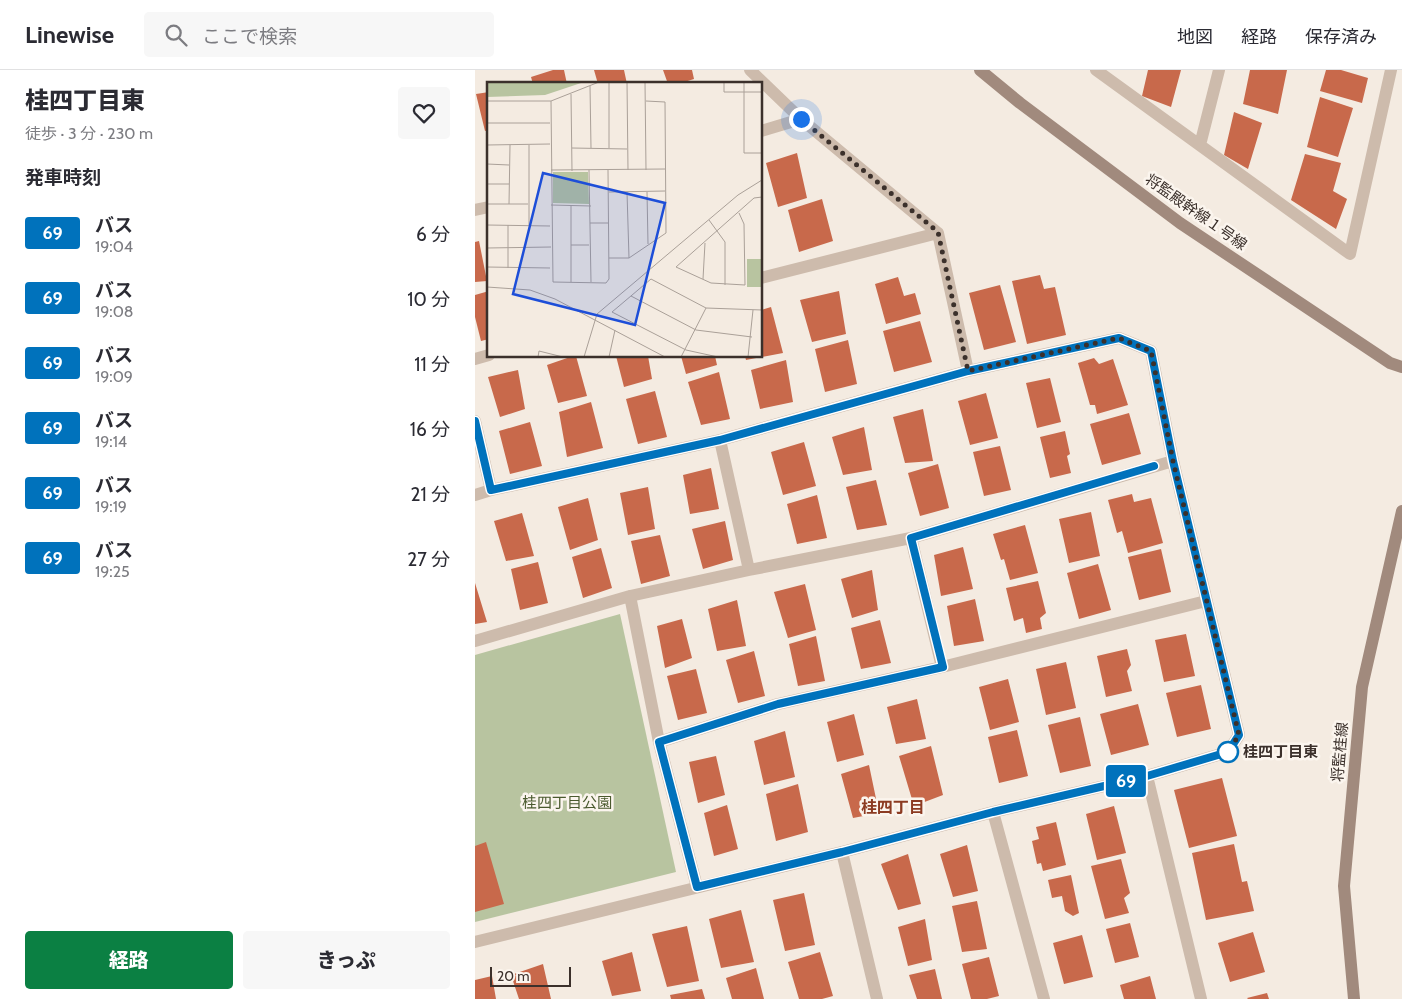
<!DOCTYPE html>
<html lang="ja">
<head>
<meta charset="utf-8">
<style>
	:root { --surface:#fff; --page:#f7f7f7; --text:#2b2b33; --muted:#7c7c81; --line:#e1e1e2; --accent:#0b8043 }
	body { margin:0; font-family:Cabin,"Noto Sans JP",sans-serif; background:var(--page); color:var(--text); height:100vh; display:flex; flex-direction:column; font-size:19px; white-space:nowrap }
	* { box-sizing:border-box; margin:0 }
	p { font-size:16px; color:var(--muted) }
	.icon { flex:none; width:28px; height:28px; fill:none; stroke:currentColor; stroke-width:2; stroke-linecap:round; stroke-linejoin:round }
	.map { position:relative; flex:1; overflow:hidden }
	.drawer { display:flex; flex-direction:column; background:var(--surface); width:475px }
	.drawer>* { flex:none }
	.badge { padding:0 10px; border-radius:4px; font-size:18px; line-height:32px }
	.scale { position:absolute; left:15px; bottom:12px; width:81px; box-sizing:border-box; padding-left:5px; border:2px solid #3b302b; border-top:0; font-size:14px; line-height:18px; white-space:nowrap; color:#3b302b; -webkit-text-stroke:4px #fbf5ee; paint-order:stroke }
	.you { position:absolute; width:25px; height:25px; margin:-12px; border:4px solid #fff; border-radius:50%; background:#1a73e8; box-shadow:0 0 0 8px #1a73e833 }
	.map>.badge { position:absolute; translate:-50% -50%; box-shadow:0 0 0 2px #fff }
	h2 { padding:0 25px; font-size:19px; line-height:45px }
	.round { display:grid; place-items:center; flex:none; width:52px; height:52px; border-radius:5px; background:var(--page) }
	.headline { display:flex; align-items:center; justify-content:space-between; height:85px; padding:0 25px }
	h1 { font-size:24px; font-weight:800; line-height:38px }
	.action { display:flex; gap:10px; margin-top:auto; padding:10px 25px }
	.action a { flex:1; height:58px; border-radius:5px; background:var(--accent); color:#fff; font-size:20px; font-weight:800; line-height:58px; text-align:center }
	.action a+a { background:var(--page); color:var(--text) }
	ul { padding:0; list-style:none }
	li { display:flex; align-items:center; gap:15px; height:65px; padding:0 25px }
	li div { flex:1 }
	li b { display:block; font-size:19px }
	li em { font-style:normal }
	li .badge { min-width:55px; font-weight:700; text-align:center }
	header { display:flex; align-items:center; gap:30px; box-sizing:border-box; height:70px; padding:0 25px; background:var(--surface); border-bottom:1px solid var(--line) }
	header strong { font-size:24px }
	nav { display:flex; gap:28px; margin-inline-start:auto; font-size:18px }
	.search { width:350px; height:45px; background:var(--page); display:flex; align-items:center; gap:12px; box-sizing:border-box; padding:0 18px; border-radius:5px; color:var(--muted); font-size:19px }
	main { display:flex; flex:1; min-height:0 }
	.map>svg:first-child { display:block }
</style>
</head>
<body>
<header>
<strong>Linewise</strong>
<div class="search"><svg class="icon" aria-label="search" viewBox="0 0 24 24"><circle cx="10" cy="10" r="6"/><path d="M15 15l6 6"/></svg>ここで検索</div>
<nav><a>地図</a><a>経路</a><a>保存済み</a></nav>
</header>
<main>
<section class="drawer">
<div class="headline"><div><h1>桂四丁目東</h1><p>徒歩 · 3 分 · 230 m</p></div><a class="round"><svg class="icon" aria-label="heart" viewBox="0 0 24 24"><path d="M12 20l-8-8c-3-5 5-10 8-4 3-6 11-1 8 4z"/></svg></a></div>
<h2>発車時刻</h2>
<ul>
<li><span class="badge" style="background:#0072bc;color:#fff">69</span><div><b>バス</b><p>19:04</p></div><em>6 分</em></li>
<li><span class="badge" style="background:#0072bc;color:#fff">69</span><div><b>バス</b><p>19:08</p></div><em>10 分</em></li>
<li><span class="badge" style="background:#0072bc;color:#fff">69</span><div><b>バス</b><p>19:09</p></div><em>11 分</em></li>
<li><span class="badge" style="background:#0072bc;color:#fff">69</span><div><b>バス</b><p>19:14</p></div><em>16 分</em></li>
<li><span class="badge" style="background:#0072bc;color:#fff">69</span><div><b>バス</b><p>19:19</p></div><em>21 分</em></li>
<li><span class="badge" style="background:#0072bc;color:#fff">69</span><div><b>バス</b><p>19:25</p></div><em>27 分</em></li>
</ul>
<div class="action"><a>経路</a><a>きっぷ</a></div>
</section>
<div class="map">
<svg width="927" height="929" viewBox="0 0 927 929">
	<rect width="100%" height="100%" fill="#f4ebe1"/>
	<!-- green -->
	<path fill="#b8c4a0" d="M 145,544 L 201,802 L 0,852 L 0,585 Z"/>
	<!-- building -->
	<path fill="#c8694b" d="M 78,0 L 89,0 L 92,14 L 58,14 L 56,7 Z
		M 119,0 L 149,0 L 152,14 L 123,14 Z
		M 188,0 L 217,0 L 219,9 L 203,14 L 193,14 Z
		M 673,0 L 706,0 L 696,37 L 667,26 Z
		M 775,0 L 812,0 L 803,44 L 768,34 Z
		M 851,0 L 866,0 L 893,8 L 887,33 L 845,21 Z
		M 14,22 L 14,60 L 10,61 L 1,24 Z
		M 845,27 L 878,38 L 863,87 L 832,77 Z
		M 759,42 L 787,53 L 773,99 L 749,85 Z
		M 322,83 L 332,128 L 303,137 L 291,93 Z
		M 830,84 L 866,93 L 858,121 L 872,129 L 861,159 L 816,130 Z
		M 347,129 L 358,171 L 324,182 L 313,140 Z
		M 4,171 L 12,211 L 0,212 L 0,172 Z
		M 565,205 L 569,219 L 580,217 L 591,265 L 552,274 L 537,211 Z
		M 423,207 L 429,226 L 440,223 L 446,244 L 411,254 L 400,214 Z
		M 525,215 L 541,272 L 509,280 L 494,223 Z
		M 14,221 L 14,269 L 6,271 L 0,247 L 0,225 Z
		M 364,221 L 371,264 L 337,272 L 325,230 Z
		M 296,237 L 308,283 L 271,290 L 270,286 L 286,286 L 286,240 Z
		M 445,251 L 457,292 L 419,302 L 408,261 Z
		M 373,270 L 382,314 L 350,322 L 340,279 Z
		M 98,286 L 101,286 L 112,326 L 83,333 L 72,295 Z
		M 141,286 L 173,286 L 177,309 L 149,317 Z
		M 206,286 L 240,286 L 242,295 L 211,304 Z
		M 619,288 L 624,294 L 638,289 L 653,335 L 622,344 L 620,335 L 615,335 L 603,293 Z
		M 311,290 L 318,332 L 285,339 L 276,300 Z
		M 43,300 L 50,339 L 25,347 L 13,307 Z
		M 244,302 L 255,349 L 226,355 L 213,312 Z
		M 575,308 L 586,352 L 562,358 L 551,313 Z
		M 180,321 L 192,367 L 163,374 L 151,329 Z
		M 511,323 L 523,368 L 495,375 L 483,331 Z
		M 116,332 L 128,378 L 92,387 L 84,342 Z
		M 448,339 L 458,391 L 430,393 L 418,347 Z
		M 654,343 L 666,384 L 627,395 L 615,354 Z
		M 55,352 L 67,396 L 35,404 L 24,361 Z
		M 389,357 L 397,400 L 368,405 L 357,367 Z
		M 590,361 L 595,384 L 592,386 L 596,403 L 575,408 L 565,367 Z
		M 329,372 L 341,416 L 308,425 L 296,382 Z
		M 525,376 L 536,420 L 509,426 L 498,382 Z
		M 463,394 L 474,438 L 445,446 L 433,403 Z
		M 236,398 L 244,439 L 215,444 L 208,405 Z
		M 401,410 L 412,455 L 382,460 L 371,417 Z
		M 173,417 L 180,459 L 153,465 L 145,423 Z
		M 657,424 L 659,432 L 676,428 L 688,473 L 653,483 L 647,461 L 642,463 L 633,430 Z
		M 342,425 L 352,468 L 322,474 L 312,434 Z
		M 113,428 L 123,470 L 95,480 L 83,437 Z
		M 616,442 L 625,486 L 594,493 L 584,449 Z
		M 47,443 L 59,486 L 31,491 L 19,451 Z
		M 250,451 L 258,490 L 228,499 L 217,459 Z
		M 550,455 L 563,503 L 535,510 L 529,489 L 526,490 L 518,464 Z
		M 185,465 L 195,506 L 166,514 L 156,471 Z
		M 488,477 L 498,519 L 466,526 L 459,485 Z
		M 126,478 L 137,518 L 108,528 L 97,487 Z
		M 686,479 L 696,522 L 664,530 L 653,487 Z
		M 63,492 L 73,533 L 45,540 L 36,499 Z
		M 623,494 L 636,540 L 604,549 L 592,503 Z
		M 397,500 L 403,540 L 377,548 L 366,509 Z
		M 563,511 L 571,543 L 565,548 L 567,559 L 551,563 L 548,548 L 539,551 L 531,518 Z
		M 0,513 L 12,552 L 0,554 Z
		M 330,514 L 341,560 L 313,568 L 299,522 Z
		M 500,529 L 509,571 L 479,576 L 472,536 Z
		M 262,530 L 271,576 L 242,581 L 233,539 Z
		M 207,549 L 217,588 L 190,598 L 182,556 Z
		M 405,550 L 416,593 L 386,599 L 376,558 Z
		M 711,564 L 720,606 L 689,612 L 680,570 Z
		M 341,566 L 350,611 L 323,616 L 314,574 Z
		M 652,579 L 656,595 L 652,601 L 657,621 L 631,627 L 622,586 Z
		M 279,581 L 290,626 L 263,633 L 251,590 Z
		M 591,592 L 601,638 L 571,645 L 561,599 Z
		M 221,599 L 232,643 L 203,650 L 192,606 Z
		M 533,609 L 544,652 L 515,660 L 504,617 Z
		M 726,615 L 736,659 L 702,667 L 691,623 Z
		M 442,629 L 451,669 L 421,674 L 412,637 Z
		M 663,634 L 674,675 L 636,685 L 625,644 Z
		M 379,644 L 389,685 L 362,692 L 352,652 Z
		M 605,647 L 616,696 L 585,703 L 573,655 Z
		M 542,660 L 553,706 L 524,713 L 513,667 Z
		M 310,661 L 320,707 L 289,715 L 279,671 Z
		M 456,676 L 468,725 L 439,736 L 424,686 Z
		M 241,686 L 250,725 L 223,733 L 214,692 Z
		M 394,695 L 404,743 L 378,748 L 366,704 Z
		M 747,708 L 762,766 L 714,778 L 699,720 Z
		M 323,714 L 333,762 L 301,771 L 291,724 Z
		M 252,735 L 263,779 L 239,786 L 229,743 Z
		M 639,736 L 651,783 L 622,790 L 611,744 Z
		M 581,752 L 591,795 L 568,801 L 566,793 L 562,794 L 557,771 L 564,769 L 561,757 Z
		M 11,772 L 29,834 L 0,842 L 0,776 Z
		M 759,774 L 767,812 L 772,811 L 779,841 L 731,850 L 717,783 Z
		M 492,775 L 503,821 L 478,827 L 465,784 Z
		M 433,784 L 446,834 L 423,840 L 406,794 Z
		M 646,789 L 655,823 L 649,828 L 654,843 L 630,849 L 616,796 Z
		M 596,805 L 604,843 L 598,846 L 590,841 L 587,826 L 577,828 L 573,810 Z
		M 329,823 L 340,875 L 310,881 L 298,830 Z
		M 502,831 L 512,879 L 487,882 L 477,836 Z
		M 266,840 L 279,892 L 246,898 L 234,849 Z
		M 450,849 L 457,890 L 433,896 L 423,857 Z
		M 655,853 L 664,887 L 640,893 L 631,859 Z
		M 212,856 L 224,911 L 192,917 L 177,864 Z
		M 778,862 L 790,902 L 755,912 L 743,873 Z
		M 607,865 L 618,907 L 589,914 L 578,873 Z
		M 157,882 L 166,921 L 137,926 L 127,891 Z
		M 345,882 L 358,926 L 347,929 L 324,929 L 313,892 Z
		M 514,887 L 524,926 L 512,929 L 496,929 L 487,894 Z
		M 68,894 L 76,929 L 44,929 L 36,905 Z
		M 281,898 L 289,929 L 257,929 L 251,908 Z
		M 460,899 L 467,929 L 442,929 L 434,905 Z
		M 17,906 L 21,929 L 0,929 L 0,910 Z
		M 675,906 L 681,929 L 649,929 L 645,915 Z
		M 227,919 L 230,929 L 196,929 L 195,925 Z
		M 792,923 L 794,929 L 773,929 L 772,928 Z"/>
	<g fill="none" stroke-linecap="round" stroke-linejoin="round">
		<!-- street -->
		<path stroke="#cdbbac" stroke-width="12" d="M 275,0 L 326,49 L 463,163 L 493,301
			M 621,0 L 875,184 L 916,0
			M 286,61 L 326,49
			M 725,75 L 744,0
			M 0,140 L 14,137
			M 286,208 L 463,163
			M 0,289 L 14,285
			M 0,351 L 16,420
			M 245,370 L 274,500
			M 0,425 L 16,420 L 245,370 L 493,301 L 644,268 L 676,281 L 698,391 L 764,665 L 753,682 L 672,706 L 518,742 L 367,782 L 0,872
			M 436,468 L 467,597
			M 155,526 L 184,672 L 222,817
			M 0,571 L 155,526 L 274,500 L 436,468 L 698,391
			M 184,672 L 303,634 L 467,597 L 731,531
			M 672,706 L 726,929
			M 518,742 L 569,929
			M 367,782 L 402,929"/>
		<!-- secondary -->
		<path stroke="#a18a7d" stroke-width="12" d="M 505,0 L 545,33 L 705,153 L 915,293 L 927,297
			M 879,929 L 869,816 L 887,617 L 927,441"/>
	</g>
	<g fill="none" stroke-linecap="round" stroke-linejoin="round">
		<defs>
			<path id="line" d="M 0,351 L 16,420 L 245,370 L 493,301 L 644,268 L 676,281 L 698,391 L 764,665 L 753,682 L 672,706 L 518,742 L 367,782 L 222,817 L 184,672 L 303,634 L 468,597 L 436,468 L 679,396"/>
		</defs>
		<!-- line casing -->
		<use href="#line" stroke="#fff" stroke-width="11"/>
		<!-- line -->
		<use href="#line" stroke="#0072bc" stroke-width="8"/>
		<!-- walk -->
		<path stroke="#3b302b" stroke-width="5" stroke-dasharray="0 9" d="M 326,49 L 463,162 L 493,301 L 644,268 L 676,281 L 698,391 L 764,665 L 753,682"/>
	</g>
	<!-- markers -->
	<circle fill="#fff" stroke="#0072bc" stroke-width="2.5" cx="753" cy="682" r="10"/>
	<g text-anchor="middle" stroke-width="5" stroke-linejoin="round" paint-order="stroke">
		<!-- street labels -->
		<g font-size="15" fill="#3b302b" stroke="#fbf5ee">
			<text transform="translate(721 142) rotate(35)" y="5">将監殿幹線１号線</text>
			<text transform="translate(865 682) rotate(-85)" y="5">将監桂線</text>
		</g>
		<!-- stop labels -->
		<g font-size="15" font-weight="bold" fill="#3b302b" stroke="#fbf5ee" text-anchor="start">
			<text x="768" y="687">桂四丁目東</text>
		</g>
		<!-- park labels -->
		<g font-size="15" fill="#4a5a2e" stroke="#fbf5ee">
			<text x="92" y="738">桂四丁目公園</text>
		</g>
		<!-- neighbourhood labels -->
		<g font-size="16" font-weight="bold" fill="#8c3b22" stroke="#fbf5ee">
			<text x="418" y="743">桂四丁目</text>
		</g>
	</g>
	<!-- overview -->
	<g transform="translate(12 12)">
		<rect width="275" height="275" fill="#f4ebe1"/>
		<path d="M 0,0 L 97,0 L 58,13 L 0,15 ZM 66,90 L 101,90 L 102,122 L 66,121 ZM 260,177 L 275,177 L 275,205 L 260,205 Z" fill="#b8c4a0"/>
		<path fill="none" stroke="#aaa098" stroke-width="1" d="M 122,0 L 122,66M 140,0 L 141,88M 158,0 L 159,88M 237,0 L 237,10 L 275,10M 257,0 L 257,71 L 275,71M 103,4 L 104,66M 84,12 L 85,89M 0,19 L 64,19 L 112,0M 64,19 L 66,200 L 119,201 L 122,197 L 121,88M 0,41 L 63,41M 0,63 L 63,62M 85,66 L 140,67M 0,82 L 22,83M 64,88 L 178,87M 102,88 L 104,200M 0,102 L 22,102M 122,110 L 178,109M 140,110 L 142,176M 160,110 L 161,162M 0,122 L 41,122M 22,122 L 23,63M 64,123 L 104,124M 84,123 L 84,200M 252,131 L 257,142 L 258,203 L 224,201 L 189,185 L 267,116 L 275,115M 222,138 L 238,160 L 238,203M 103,141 L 122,141M 0,143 L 63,144M 42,143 L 42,63M 84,163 L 102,163M 0,166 L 64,165M 122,176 L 142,176 L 179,151 L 178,20 L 159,19M 0,185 L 63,186M 21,186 L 21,143M 216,197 L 218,161M 0,205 L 43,208 L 68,217 L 178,275M 144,214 L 209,248 L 265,255M 51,275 L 52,269 L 76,275M 97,275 L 110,232 L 251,113 L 275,98M 122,275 L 128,248M 194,275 L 219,226M 231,275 L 199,268 L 125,230 L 164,197 L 219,226 L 275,228M 261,275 L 266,228"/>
		<path fill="#1d4ed8" fill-opacity="0.15" stroke="#1d4ed8" stroke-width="2.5" d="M 56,91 L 178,121 L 148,243 L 26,212 Z"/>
		<rect width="275" height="275" fill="none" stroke="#3b302b" stroke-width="2.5"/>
	</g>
</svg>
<div class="scale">20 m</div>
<div class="you" style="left:326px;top:49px"></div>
<b class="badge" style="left:651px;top:711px;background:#0072bc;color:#fff">69</b>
</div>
</main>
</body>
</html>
